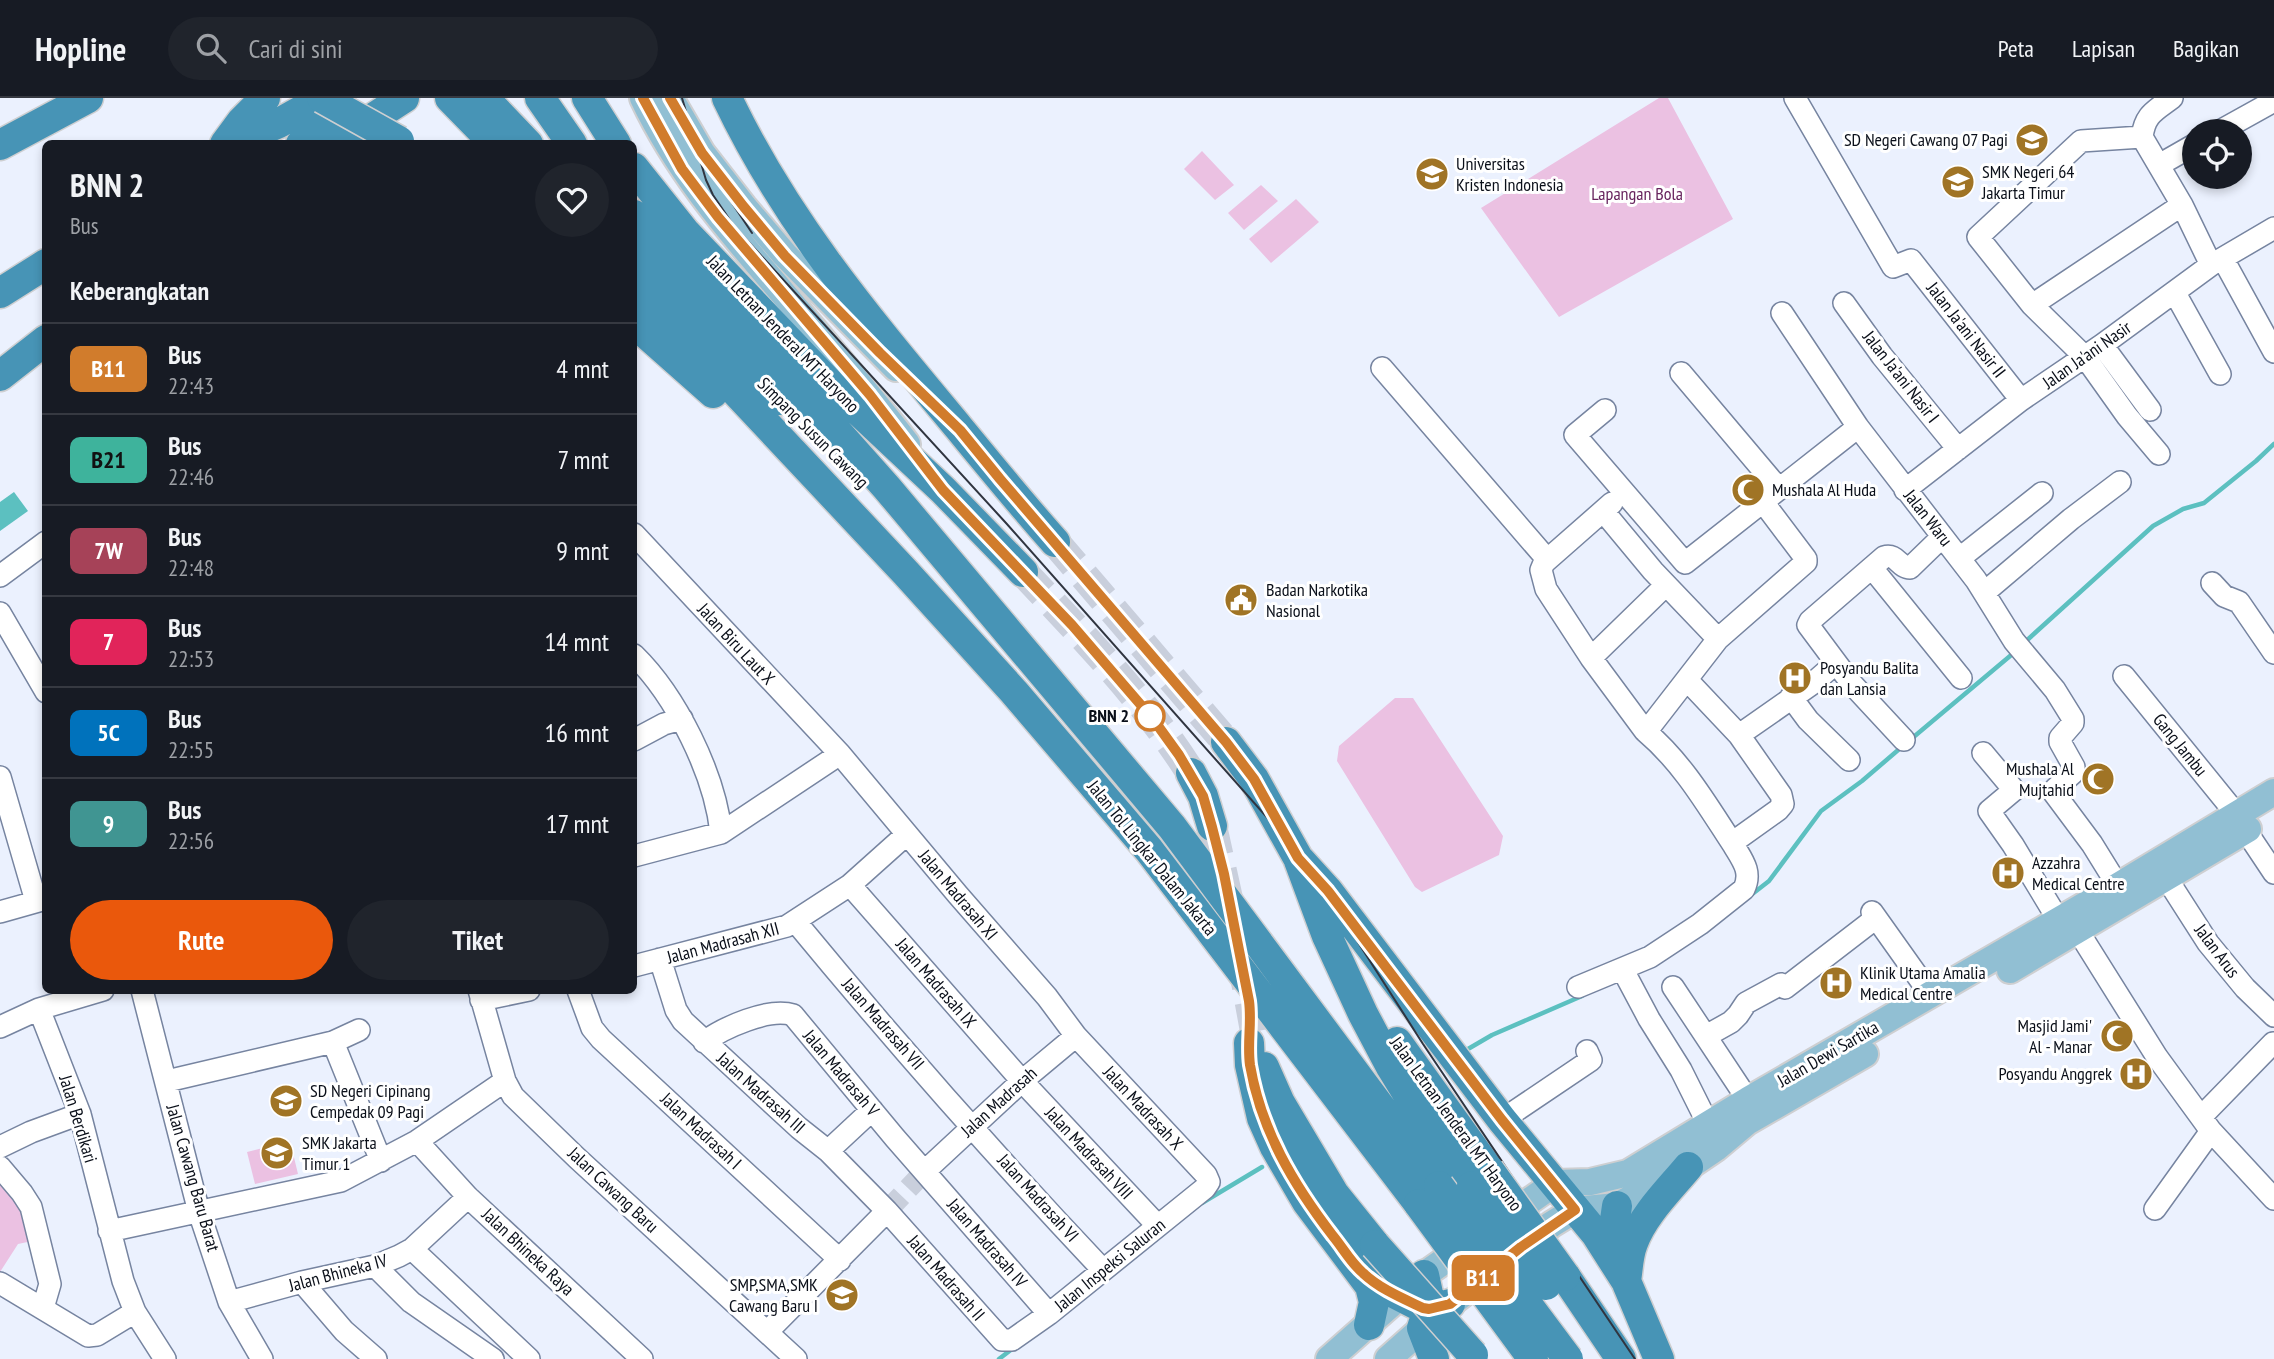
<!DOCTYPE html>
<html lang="id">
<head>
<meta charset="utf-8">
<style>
	:root { --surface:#171b24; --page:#20242c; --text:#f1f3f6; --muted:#9ea1a6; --line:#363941; --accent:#ea580c }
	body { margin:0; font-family:"PT Sans Narrow",sans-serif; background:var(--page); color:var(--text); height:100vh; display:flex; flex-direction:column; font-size:26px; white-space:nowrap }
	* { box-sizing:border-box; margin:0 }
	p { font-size:23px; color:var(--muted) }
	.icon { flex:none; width:38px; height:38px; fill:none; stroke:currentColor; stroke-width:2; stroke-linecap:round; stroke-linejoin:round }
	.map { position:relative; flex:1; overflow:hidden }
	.side { position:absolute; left:42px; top:42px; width:595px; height:854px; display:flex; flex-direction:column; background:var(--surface); border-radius:10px; box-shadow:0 4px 10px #0003 }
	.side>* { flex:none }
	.badge { padding:0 14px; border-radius:10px; font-size:24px; line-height:46px }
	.tools { position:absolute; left:2182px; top:21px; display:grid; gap:14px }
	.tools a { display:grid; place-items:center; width:70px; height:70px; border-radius:50%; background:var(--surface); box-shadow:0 4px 10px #0003; font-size:35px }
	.map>.badge { position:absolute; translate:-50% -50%; box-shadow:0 0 0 4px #fff }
	h2 { padding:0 28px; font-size:26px; line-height:63px }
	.round { display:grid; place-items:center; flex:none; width:74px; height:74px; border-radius:37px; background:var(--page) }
	.overview { display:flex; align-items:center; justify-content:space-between; height:119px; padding:0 28px }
	h1 { font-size:33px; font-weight:600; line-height:52px }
	.cta { display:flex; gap:14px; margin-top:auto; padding:14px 28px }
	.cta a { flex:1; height:80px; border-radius:42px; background:var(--accent); color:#fff; font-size:28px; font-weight:600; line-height:80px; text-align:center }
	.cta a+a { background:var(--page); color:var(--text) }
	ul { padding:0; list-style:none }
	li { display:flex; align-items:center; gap:21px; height:91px; padding:0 28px; border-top:2px solid var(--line) }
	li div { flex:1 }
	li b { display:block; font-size:26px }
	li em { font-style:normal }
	li .badge { min-width:77px; font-weight:700; text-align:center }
	header { display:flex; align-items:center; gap:42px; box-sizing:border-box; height:98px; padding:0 35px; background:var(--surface); border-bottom:2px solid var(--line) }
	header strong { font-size:33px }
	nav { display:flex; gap:38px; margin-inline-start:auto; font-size:24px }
	.search { width:490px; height:63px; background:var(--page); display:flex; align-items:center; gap:18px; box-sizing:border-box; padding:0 24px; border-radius:38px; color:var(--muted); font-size:26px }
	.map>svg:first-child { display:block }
</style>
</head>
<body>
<header>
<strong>Hopline</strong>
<div class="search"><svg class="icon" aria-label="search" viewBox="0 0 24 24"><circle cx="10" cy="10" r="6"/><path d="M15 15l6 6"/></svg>Cari di sini</div>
<nav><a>Peta</a><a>Lapisan</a><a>Bagikan</a></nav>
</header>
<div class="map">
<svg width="2274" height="1261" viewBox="0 0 2274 1261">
	<rect width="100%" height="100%" fill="#ebf1fe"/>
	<!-- green -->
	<path fill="#ebc1e2" d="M 1659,0 L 1668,0 L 1733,121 L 1559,219 L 1481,110 Z
		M 1202,53 L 1234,87 L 1215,102 L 1184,71 Z
		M 1261,87 L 1278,103 L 1244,132 L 1228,115 Z
		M 1296,101 L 1319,124 L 1271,165 L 1249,141 Z
		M 1395,600 L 1413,600 L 1503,738 L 1499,757 L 1422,794 L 1415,789 L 1337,663 L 1339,648 Z
		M 290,1043 L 298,1076 L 255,1086 L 247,1054 Z
		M 0,1072 L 37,1142 L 18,1146 L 0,1174 Z"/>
	<!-- water -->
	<path fill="#5cc0c0" d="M 14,394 L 28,413 L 0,433 L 0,404 Z"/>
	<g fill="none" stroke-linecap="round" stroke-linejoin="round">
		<!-- stream -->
		<path stroke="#5cc0c0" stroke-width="4.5" d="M 2025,544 L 2153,428 L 2183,411 L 2204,405 L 2256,363 L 2274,346
			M 1910,642 L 2016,553
			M 1751,797 L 1769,783 L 1821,713 L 1862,683 L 1904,647
			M 1468,951 L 1492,937 L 1582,898
			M 1202,1105 L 1262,1069
			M 999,1261 L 1012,1251"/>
		<!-- minor-tunnel -->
		<path stroke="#c9cfdc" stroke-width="21" stroke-dasharray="21 10" stroke-linecap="butt" d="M 887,1113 L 925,1073"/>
		<!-- highway-tunnel -->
		<path stroke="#c9cfdc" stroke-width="30" stroke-dasharray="30 15" stroke-linecap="butt" d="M 1055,444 L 1226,644
			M 1023,474 C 1082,537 1145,602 1191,675
			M 1212,728 L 1244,873 L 1257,944"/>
		<defs>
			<path id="minor" d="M 1795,0 L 1893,169 L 1911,162 L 2021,302
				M 2220,33 L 2274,3
				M 2142,39 C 2145,16 2155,13 2172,0
				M 2159,67 L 2194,47
				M 2223,161 L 2274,254
				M 2175,195 L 2220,276
				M 1844,205 L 1882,258 L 1958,351
				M 2032,207 L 2182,107
				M 1782,215 L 1858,329 L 1976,482 L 2014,543 L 2055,592 L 2073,621 L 2073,625 L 2060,640 L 2060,644 L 2074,669 L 2073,675 L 2055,691 L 2054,695 L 2092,746 L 2118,788
				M 2102,247 L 2150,312
				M 1382,270 L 1546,460 L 1541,472 L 1546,491 L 1591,560 L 1666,487
				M 1681,275 L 1779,391
				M 1605,312 L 1575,337 L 1685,465 L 1858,329
				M 2159,356 L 2127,318 L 2085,259 L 2032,207 L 1978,139 L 2081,43 L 2142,39 L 2182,107 L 2211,167
				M 1905,392 L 2021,302 L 2102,247 L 2211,167 L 2274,130
				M 1604,414 L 1653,473 L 1718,541
				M 634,436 L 840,656 L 958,797 L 1047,899 L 1076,938 L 1206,1077 L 1209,1084 L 1205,1090 L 1049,1216 L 1012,1242 L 1002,1242 L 887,1113 L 828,1053 L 799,1030 L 683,923 L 676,912 L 660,861
				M 1960,460 L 2042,395
				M 1546,463 L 1612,405
				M 1872,470 L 1961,580
				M 0,478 L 46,444
				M 2212,485 L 2224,498 L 2239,504 L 2274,555
				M 1985,494 L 2071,421 L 2120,384
				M 0,515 L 46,594
				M 634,557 C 676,598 715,676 721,735
				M 1591,560 L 1645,633 L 1649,630 L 1718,541 L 1806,464 L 1806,461 L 1763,404
				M 2124,578 L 2237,717
				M 1791,599 L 1808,622 L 1849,662
				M 1645,633 C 1683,665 1707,707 1734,748
				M 1739,637 L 1812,586 L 1836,565
				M 634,642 L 664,626 L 682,621
				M 1904,642 L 1852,586 L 1808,527 L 1810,523 L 1884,459 C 1897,455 1899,470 1910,470 L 1942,439
				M 1983,655 L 2014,692 L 1989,713 L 2013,747 L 2059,823
				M 0,679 L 36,803
				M 2246,733 L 2274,775
				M 634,758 L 721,735 L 840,656
				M 2167,781 L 2208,845 L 2245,890 L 2274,918
				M 850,787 L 1022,983 L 1157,1127
				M 0,814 L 46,801
				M 1872,814 L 1931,897
				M 795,823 C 894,943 997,1060 1103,1172
				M 2078,833 L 2157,959 L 2211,1033 L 2274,1101
				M 634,868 L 787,828 L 850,787 L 907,736
				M 1624,874 L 1649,921 L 1681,972 L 1708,1026
				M 1578,889 L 1650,859 L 1700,826 L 1744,791 C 1752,774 1743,763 1734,748 L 1736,742 L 1778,712 L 1783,706 L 1781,697 L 1739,637 L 1687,582
				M 1673,889 L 1748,1002
				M 142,892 L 199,1114 L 229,1204 L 262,1261
				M 479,892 L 505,983 L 513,998 L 577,1060 L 796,1261
				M 578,892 L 592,930 L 601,941 L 840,1162
				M 481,902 L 529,892
				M 39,911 L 80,1016 L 123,1183 L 135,1214 L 165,1261
				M 0,929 L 39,911 L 103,892
				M 359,932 L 333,944 L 381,1063
				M 1706,938 L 1731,924 L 1738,917 L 1746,905 L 1781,886 L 1785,890 L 1876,820
				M 704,944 C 723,930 769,909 793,917 L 895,1040 L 1049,1216
				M 167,983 L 333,944
				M 2202,1018 L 2273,945
				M 1502,1022 L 1591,962 L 1587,953
				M 417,1043 L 468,1099 L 642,1261
				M 0,1049 L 31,1034 L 80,1016
				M 828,1053 L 872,1012
				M 0,1069 L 22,1095 L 31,1109 L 50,1186 L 43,1210
				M 925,1073 L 1022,983 L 1076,938
				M 2155,1111 L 2211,1033
				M 109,1133 L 341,1083 L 417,1043 L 505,983
				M 412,1151 L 529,1261
				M 375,1168 L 411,1204 L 493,1261
				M 302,1184 L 344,1233 L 376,1261
				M 0,1185 L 88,1238 L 97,1237 L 135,1214
				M 229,1204 L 302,1184 L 375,1168 L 399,1158 L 412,1151 L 468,1099
				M 767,1234 L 887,1113"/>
			<path id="major" d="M 643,0 C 676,70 725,128 775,186 C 820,239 865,291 907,346
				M 670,0 L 702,55 L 744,109 L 785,157 L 896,270
				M 2010,872 L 2248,731
				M 1329,1261 L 1424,1177 L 1555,1085 L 1590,1084 L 1628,1075 L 1748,1002 L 2118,788 L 2274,694
				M 1388,1261 L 1450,1206 L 1552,1126 L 1575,1112 L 1617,1108 L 1688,1069 L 1716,1050 L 1747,1024 L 1865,956"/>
			<path id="highway" d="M 450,0 L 495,46
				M 484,0 L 528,46
				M 540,0 L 572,46
				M 587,0 L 616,46
				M 727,0 C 787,126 871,224 959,330 C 991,369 1022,407 1055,444
				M 225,46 L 242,23 L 265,0
				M 230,46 L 279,25 L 324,0
				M 301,46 L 347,14
				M 333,46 L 404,0
				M 0,47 L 88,0
				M 634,70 L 685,134 L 833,289 L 943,392 L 1023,474
				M 634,117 L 816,310 L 887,390 L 1172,729 L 1439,1088
				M 634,153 L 781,302
				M 634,188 L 708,264 L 906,475 L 1014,594 L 1149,752 L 1419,1106
				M 0,195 L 46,166
				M 634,225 L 713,295
				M 0,278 L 46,242
				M 1226,644 L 1254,681 L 1298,760 L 1327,838 L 1363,916 L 1391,969 L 1415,1008 L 1472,1088
				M 1191,675 L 1203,698 L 1212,728
				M 1298,760 L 1328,793 L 1502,1022 L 1596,1136 L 1626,1183 L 1659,1261
				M 1397,944 L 1489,1072
				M 1249,945 L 1250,967 L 1262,1020 L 1275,1049 L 1307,1104 L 1370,1188 L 1374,1204 L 1369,1227
				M 1264,969 L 1280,1005 L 1334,1096 L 1375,1147
				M 1610,1157 L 1617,1108
				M 1362,1175 L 1380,1188 L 1423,1210 L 1429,1211 L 1450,1206
				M 1424,1177 L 1430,1205 L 1422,1230 L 1434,1261
				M 1565,1178 L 1621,1261
				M 1626,1183 C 1628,1171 1628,1157 1633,1145 C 1643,1117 1669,1092 1688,1069"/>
		</defs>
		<!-- minor casing -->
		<use href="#minor" stroke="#7684a0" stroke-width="24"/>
		<!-- major casing -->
		<use href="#major" stroke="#cecfd1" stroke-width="30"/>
		<!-- highway casing -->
		<use href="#highway" stroke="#cecfd1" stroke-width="33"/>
		<!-- minor -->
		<use href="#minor" stroke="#fff" stroke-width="21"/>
		<!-- major -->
		<use href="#major" stroke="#91bfd3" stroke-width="26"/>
		<!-- highway -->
		<use href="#highway" stroke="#4794b6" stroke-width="30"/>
		<!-- tram -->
		<path stroke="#303540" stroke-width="2" d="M 682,0 L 706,82 L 713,97 L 734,128 L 1006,425 L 1272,725 L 1347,827 L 1423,946 L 1635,1261
			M 709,59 L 722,90 L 752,135"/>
		<defs>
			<path id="highway-bridge" d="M 322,0 L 399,43
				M 1489,1072 L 1565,1178
				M 1439,1088 L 1568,1261
				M 1472,1088 L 1546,1187
				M 1419,1106 L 1533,1261
				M 1375,1147 L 1473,1257"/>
		</defs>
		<!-- highway-bridge casing -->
		<use href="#highway-bridge" stroke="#cecfd1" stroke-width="33" stroke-linecap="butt"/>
		<!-- highway-bridge -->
		<use href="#highway-bridge" stroke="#4794b6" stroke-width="30"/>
	</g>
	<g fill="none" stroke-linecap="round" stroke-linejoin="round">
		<defs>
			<path id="line" d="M 643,0 L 682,71 L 718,119 L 870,297 L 943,392 L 1072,527 L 1153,621 L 1179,657 L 1203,698 L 1212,729 L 1224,776 L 1249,903 C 1252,925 1247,945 1250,967 C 1261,1032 1293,1086 1333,1138 C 1343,1150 1351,1165 1363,1175 C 1380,1191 1402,1200 1423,1210 L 1429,1211 L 1450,1206 L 1521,1149 L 1575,1112 L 1502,1022 L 1328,793 L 1298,760 L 1254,681 L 1226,644 L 1000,381 L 960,332 L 880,255 L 785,158 L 744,109 L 702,55 L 670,0"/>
		</defs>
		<!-- line casing -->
		<use href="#line" stroke="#fff" stroke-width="16"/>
		<!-- line -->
		<use href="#line" stroke="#d17c2c" stroke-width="10"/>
	</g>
	<!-- icons -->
	<defs>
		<symbol id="school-disc" viewBox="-11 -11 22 22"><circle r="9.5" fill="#a07425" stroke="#fff"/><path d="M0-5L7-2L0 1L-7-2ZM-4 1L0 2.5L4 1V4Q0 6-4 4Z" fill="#fff"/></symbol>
		<symbol id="university-disc" viewBox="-11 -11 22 22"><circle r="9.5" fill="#a07425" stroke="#fff"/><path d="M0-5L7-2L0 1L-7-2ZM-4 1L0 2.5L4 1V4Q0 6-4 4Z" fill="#fff"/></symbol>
		<symbol id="mosque-disc" viewBox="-11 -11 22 22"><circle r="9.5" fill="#a07425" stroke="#fff"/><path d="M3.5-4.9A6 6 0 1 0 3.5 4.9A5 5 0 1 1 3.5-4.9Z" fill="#fff"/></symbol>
		<symbol id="civic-disc" viewBox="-11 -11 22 22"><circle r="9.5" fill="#a07425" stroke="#fff"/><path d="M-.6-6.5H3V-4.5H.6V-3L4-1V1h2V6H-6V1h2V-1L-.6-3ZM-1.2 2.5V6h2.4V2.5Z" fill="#fff"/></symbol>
		<symbol id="hospital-disc" viewBox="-11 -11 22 22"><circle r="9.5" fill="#a07425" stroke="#fff"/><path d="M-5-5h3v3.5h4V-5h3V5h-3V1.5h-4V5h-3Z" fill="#fff"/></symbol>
	</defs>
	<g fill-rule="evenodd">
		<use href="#school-disc" x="2013" y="23" width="38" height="38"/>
		<use href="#university-disc" x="1413" y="57" width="38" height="38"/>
		<use href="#school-disc" x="1939" y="65" width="38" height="38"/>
		<use href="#mosque-disc" x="1729" y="373" width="38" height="38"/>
		<use href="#civic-disc" x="1222" y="483" width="38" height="38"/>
		<use href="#hospital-disc" x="1776" y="561" width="38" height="38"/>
		<use href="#mosque-disc" x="2079" y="662" width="38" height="38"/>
		<use href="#hospital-disc" x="1989" y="756" width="38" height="38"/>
		<use href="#hospital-disc" x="1817" y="866" width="38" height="38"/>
		<use href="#mosque-disc" x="2098" y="919" width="38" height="38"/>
		<use href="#hospital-disc" x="2117" y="957" width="38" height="38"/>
		<use href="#school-disc" x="267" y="984" width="38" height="38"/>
		<use href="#school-disc" x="258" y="1036" width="38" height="38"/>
		<use href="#school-disc" x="823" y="1178" width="38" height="38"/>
	</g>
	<!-- markers -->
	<circle fill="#fff" stroke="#d17c2c" stroke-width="3.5" cx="1150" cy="618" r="14"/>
	<g text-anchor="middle" stroke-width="6" stroke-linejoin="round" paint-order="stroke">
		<!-- poi labels -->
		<g font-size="18" fill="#0a0f19" stroke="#fff" text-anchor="start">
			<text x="2008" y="48" text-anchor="end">SD Negeri Cawang 07 Pagi</text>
			<text x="1456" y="72">Universitas<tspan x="1456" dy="21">Kristen Indonesia</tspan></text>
			<text x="1982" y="80">SMK Negeri 64<tspan x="1982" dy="21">Jakarta Timur</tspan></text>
			<text x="1772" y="398">Mushala Al Huda</text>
			<text x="1266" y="498">Badan Narkotika<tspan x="1266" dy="21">Nasional</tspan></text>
			<text x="1820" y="576">Posyandu Balita<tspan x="1820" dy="21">dan Lansia</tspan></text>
			<text x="2074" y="677" text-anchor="end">Mushala Al<tspan x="2074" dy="21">Mujtahid</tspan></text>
			<text x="2032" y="771">Azzahra<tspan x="2032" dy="21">Medical Centre</tspan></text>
			<text x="1860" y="881">Klinik Utama Amalia<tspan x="1860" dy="21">Medical Centre</tspan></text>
			<text x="2092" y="934" text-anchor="end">Masjid Jami'<tspan x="2092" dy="21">Al - Manar</tspan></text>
			<text x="2112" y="982" text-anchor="end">Posyandu Anggrek</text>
			<text x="310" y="999">SD Negeri Cipinang<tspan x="310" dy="21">Cempedak 09 Pagi</tspan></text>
			<text x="302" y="1051">SMK Jakarta<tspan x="302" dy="21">Timur 1</tspan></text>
			<text x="818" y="1193" text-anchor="end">SMP,SMA,SMK<tspan x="818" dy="21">Cawang Baru I</tspan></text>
		</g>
		<!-- park labels -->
		<g font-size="18" fill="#67235d" stroke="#fff">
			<text x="1637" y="102">Lapangan Bola</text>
		</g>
		<!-- street labels -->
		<g font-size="18" fill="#0a0f19" stroke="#fff">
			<text transform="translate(1966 232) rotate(52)" y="6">Jalan Ja'ani Nasir II</text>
			<text transform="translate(783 236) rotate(46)" y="6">Jalan Letnan Jenderal MT Haryono</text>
			<text transform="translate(2087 257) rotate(-35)" y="6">Jalan Ja'ani Nasir</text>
			<text transform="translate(1901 279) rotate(52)" y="6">Jalan Ja'ani Nasir I</text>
			<text transform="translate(813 335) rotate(45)" y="6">Simpang Susun Cawang</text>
			<text transform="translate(1928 420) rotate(52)" y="6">Jalan Waru</text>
			<text transform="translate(736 546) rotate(47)" y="6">Jalan Biru Laut X</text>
			<text transform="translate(2180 647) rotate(51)" y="6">Gang Jambu</text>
			<text transform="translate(1152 760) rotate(51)" y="6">Jalan Tol Lingkar Dalam Jakarta</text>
			<text transform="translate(958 797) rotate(50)" y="6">Jalan Madrasah XI</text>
			<text transform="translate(723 845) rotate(-15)" y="6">Jalan Madrasah XII</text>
			<text transform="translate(2217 853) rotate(53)" y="6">Jalan Arus</text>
			<text transform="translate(936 885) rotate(49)" y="6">Jalan Madrasah IX</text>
			<text transform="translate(883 926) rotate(49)" y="6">Jalan Madrasah VII</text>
			<text transform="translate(1828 956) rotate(-30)" y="6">Jalan Dewi Sartika</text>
			<text transform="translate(841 975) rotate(50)" y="6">Jalan Madrasah V</text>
			<text transform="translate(761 995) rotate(42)" y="6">Jalan Madrasah III</text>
			<text transform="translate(999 1004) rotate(-42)" y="6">Jalan Madrasah</text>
			<text transform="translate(1143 1010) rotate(47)" y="6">Jalan Madrasah X</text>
			<text transform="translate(78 1021) rotate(73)" y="6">Jalan Berdikari</text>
			<text transform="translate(1456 1026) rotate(54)" y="6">Jalan Letnan Jenderal MT Haryono</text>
			<text transform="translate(701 1033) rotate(43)" y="6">Jalan Madrasah I</text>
			<text transform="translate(1089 1055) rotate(47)" y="6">Jalan Madrasah VIII</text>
			<text transform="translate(193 1080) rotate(74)" y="6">Jalan Cawang Baru Barat</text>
			<text transform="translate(613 1092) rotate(43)" y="6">Jalan Cawang Baru</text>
			<text transform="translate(1038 1100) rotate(48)" y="6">Jalan Madrasah VI</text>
			<text transform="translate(987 1145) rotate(49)" y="6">Jalan Madrasah IV</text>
			<text transform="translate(528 1154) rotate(43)" y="6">Jalan Bhineka Raya</text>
			<text transform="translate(1110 1167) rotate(-39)" y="6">Jalan Inspeksi Saluran</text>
			<text transform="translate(338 1175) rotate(-15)" y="6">Jalan Bhineka IV</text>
			<text transform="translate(946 1180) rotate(49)" y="6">Jalan Madrasah II</text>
		</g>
		<!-- stop labels -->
		<g font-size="18" font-weight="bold" fill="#0a0f19" stroke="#fff" text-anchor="end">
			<text x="1129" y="624">BNN 2</text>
		</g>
	</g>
</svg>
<div class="tools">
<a><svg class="icon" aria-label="locate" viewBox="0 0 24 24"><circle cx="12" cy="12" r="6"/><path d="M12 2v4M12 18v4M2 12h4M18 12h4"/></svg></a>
</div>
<b class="badge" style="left:1483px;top:1180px;background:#d17c2c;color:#fff">B11</b>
<section class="side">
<div class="overview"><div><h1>BNN 2</h1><p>Bus</p></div><a class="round"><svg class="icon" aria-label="heart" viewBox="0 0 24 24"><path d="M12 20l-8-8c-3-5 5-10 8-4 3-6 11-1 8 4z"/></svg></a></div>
<h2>Keberangkatan</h2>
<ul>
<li><span class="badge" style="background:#d17c2c;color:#fff">B11</span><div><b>Bus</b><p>22:43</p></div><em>4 mnt</em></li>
<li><span class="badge" style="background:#3eb39c;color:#111">B21</span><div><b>Bus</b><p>22:46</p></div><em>7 mnt</em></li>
<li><span class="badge" style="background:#a64258;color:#fff">7W</span><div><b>Bus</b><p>22:48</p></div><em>9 mnt</em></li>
<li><span class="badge" style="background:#e1245a;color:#fff">7</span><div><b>Bus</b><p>22:53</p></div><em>14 mnt</em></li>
<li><span class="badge" style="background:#0072bc;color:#fff">5C</span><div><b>Bus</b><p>22:55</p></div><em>16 mnt</em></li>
<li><span class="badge" style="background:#409592;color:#fff">9</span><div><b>Bus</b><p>22:56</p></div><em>17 mnt</em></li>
</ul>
<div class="cta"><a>Rute</a><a>Tiket</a></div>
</section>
</div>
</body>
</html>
